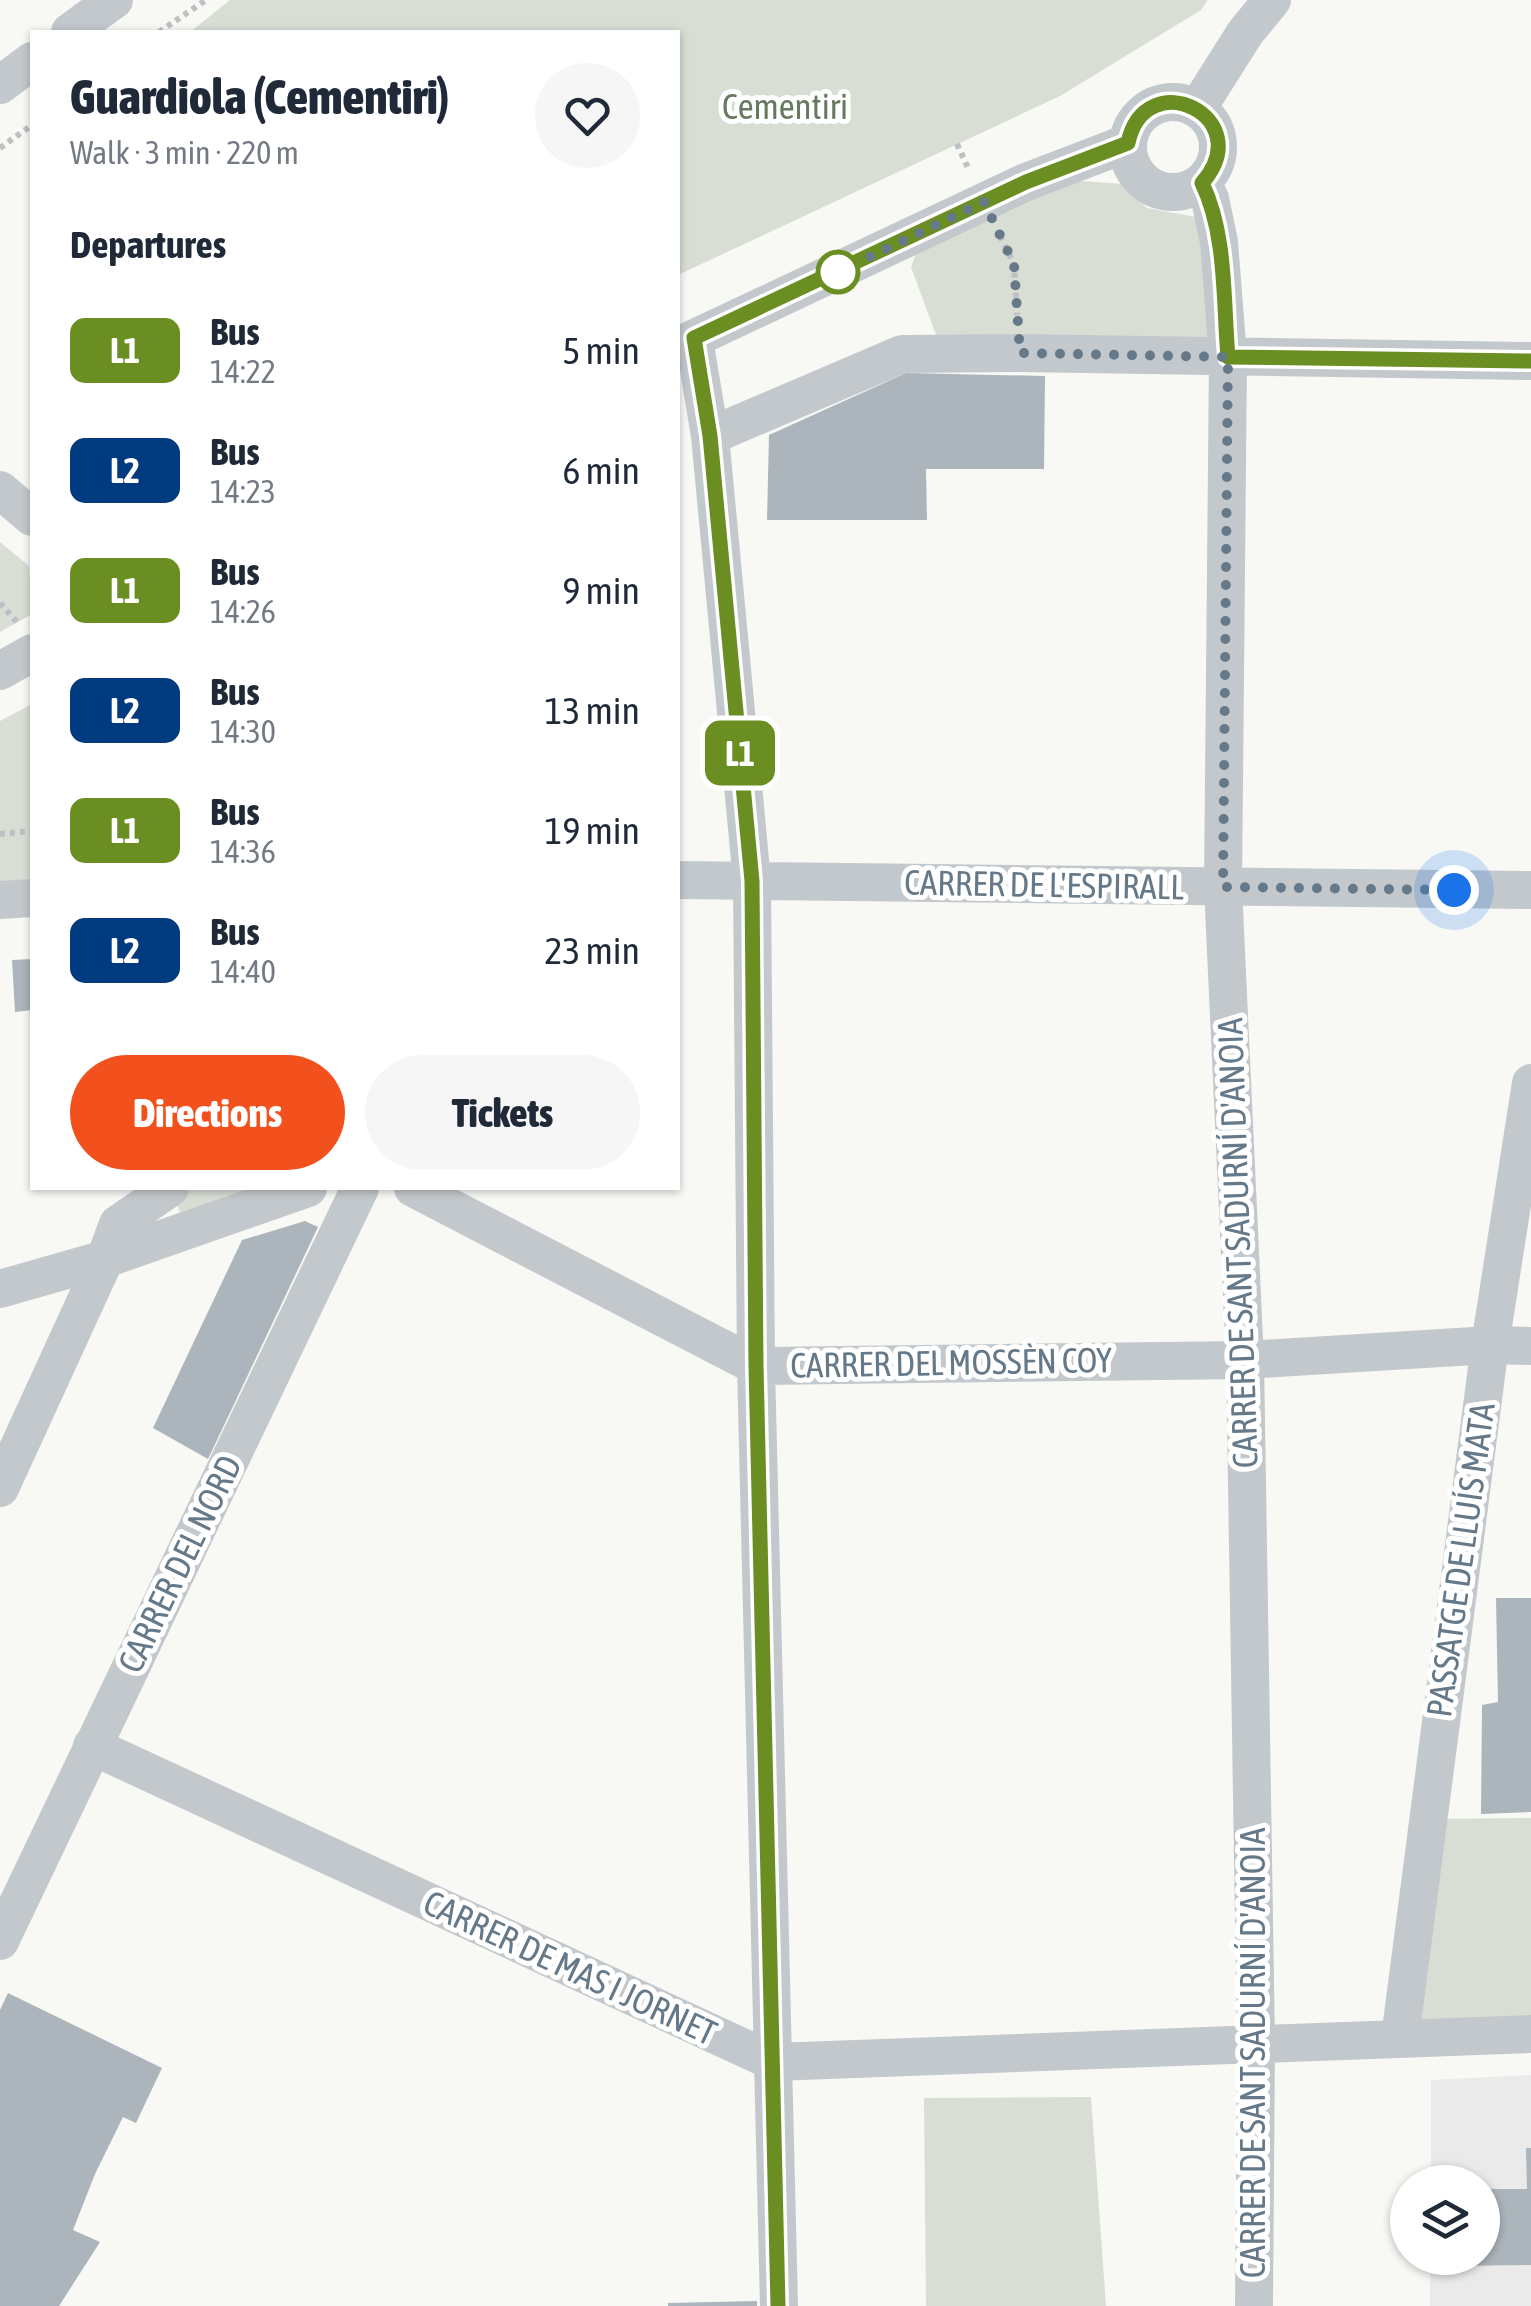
<!DOCTYPE html>
<html lang="en">
<head>
<meta charset="utf-8">
<style>
	:root { --surface:#fff; --page:#f6f6f7; --text:#1f2937; --muted:#747a83; --accent:#f2501c }
	body { margin:0; font-family:"Asap Condensed",sans-serif; background:var(--page); color:var(--text); height:100vh; display:flex; flex-direction:column; font-size:38px; white-space:nowrap }
	* { box-sizing:border-box; margin:0 }
	p { font-size:32px; color:var(--muted) }
	.icon { flex:none; width:55px; height:55px; fill:none; stroke:currentColor; stroke-width:2; stroke-linecap:round; stroke-linejoin:round }
	.map { position:relative; flex:1; overflow:hidden }
	.sheet { position:absolute; left:30px; top:30px; width:650px; height:1160px; display:flex; flex-direction:column; background:var(--surface); border-radius:0px; box-shadow:0 2px 8px #0004 }
	.sheet>* { flex:none }
	.badge { padding:0 20px; border-radius:15px; font-size:35px; line-height:65px }
	.controls { position:absolute; left:1390px; top:2165px; display:grid; gap:20px }
	.controls a { display:grid; place-items:center; width:110px; height:110px; border-radius:50%; background:var(--surface); box-shadow:0 2px 8px #0004; font-size:50px }
	.you { position:absolute; width:50px; height:50px; margin:-25px; border:8px solid #fff; border-radius:50%; background:#1a73e8; box-shadow:0 0 0 15px #1a73e833 }
	.map>.badge { position:absolute; translate:-50% -50%; box-shadow:0 0 0 5px #fff }
	h2 { padding:0 40px; font-size:38px; line-height:90px }
	.round { display:grid; place-items:center; flex:none; width:105px; height:105px; border-radius:52px; background:var(--page) }
	.summary { display:flex; align-items:center; justify-content:space-between; height:170px; padding:0 40px }
	h1 { font-size:48px; font-weight:800; line-height:75px }
	.action { display:flex; gap:20px; margin-top:auto; padding:20px 40px }
	.action a { flex:1; height:115px; border-radius:60px; background:var(--accent); color:#fff; font-size:40px; font-weight:800; line-height:115px; text-align:center }
	.action a+a { background:var(--page); color:var(--text) }
	ul { padding:0; list-style:none }
	li { display:flex; align-items:center; gap:30px; height:120px; padding:0 40px }
	li div { flex:1 }
	li b { display:block; font-size:38px }
	li em { font-style:normal }
	li .badge { min-width:110px; font-weight:700; text-align:center }
	.map>svg:first-child { display:block }
</style>
</head>
<body>
<div class="map">
<svg width="1531" height="2306" viewBox="0 0 1531 2306">
	<rect width="100%" height="100%" fill="#f8f9f5"/>
	<!-- built -->
	<path fill="#e9eae9" d="M 1531,2075 L 1531,2306 L 1430,2306 L 1430,2258 L 1482,2258 L 1482,2182 L 1431,2182 L 1431,2080 Z"/>
	<!-- green -->
	<path fill="#d8ded4" d="M 230,0 L 1208,0 L 1201,10 L 1060,96 L 678,275 L 678,32 L 190,32 Z
		M 1069,180 L 1123,184 L 1147,208 L 1202,218 L 1215,340 L 936,335 L 911,267 L 919,245 Z
		M 0,542 L 29,566 L 32,614 L 0,632 Z
		M 32,704 L 32,886 L 0,888 L 0,721 Z
		M 182,1188 L 264,1188 L 182,1218 L 173,1193 Z
		M 1531,1818 L 1531,2034 L 1400,2038 L 1427,1819 Z
		M 1091,2097 L 1106,2306 L 926,2306 L 924,2098 Z"/>
	<!-- building -->
	<path fill="#acb5bb" d="M 906,373 L 1045,376 L 1044,469 L 926,469 L 927,520 L 767,520 L 769,435 Z
		M 32,959 L 32,1010 L 15,1012 L 12,960 Z
		M 305,1221 L 318,1227 L 208,1459 L 153,1428 L 242,1240 Z
		M 1496,1598 L 1531,1598 L 1531,1812 L 1481,1814 L 1482,1705 L 1498,1702 Z
		M 8,1993 L 162,2068 L 136,2123 L 123,2117 L 95,2174 L 73,2230 L 100,2242 L 59,2306 L 0,2306 L 0,2010 Z
		M 1526,2148 L 1531,2148 L 1531,2265 L 1448,2266 L 1448,2258 L 1482,2258 L 1482,2189 L 1527,2189 Z
		M 757,2301 L 757,2306 L 668,2306 L 668,2303 Z"/>
	<g fill="none" stroke-linecap="round" stroke-linejoin="round">
		<!-- path -->
		<path stroke="#bdc0c3" stroke-width="6" stroke-dasharray="5 5" stroke-linecap="butt" d="M 159,32 L 206,0
			M 957,144 L 969,170
			M 0,148 L 32,125
			M 1000,236 L 1014,264 L 1017,315
			M 0,603 L 17,622
			M 0,834 L 32,831"/>
		<!-- minor -->
		<path stroke="#c3c8cc" stroke-width="38" d="M 70,32 L 114,0
			M 0,85 L 32,61
			M1128 147a45 45 0 1 1 90 0a45 45 0 1 1-90 0Z
			M 1197,109 L 1245,33 L 1272,0
			M 1202,183 L 1210,199 L 1219,242 L 1228,357 L 1223,887 L 1245,1360 L 1256,2044 L 1254,2306
			M 694,339 L 710,436 L 752,881 L 756,1366 L 779,2306
			M 678,346 L 1026,182 L 1128,143
			M 710,436 L 902,354 L 1020,353 L 1531,361
			M 0,490 L 32,517
			M 0,671 L 32,653
			M 678,880 L 1531,890
			M 0,900 L 32,898
			M 413,1188 L 756,1366 L 1245,1360 L 1490,1345 L 1531,1346
			M 0,1289 L 105,1259 L 118,1224 L 170,1188
			M 0,1488 L 105,1259 L 308,1188
			M 92,1746 L 774,2062 L 1531,2034
			M 0,1941 L 360,1188
			M 1400,2038 L 1490,1345 L 1531,1083"/>
	</g>
	<g fill="none" stroke-linecap="round" stroke-linejoin="round">
		<defs>
			<path id="line" d="M 778,2306 L 756,1366 L 752,881 L 710,436 L 694,338 L 1026,182 L 1128,143 C 1145,62 1260,117 1202,183 C 1227,235 1223,301 1228,357 L 1531,361"/>
		</defs>
		<!-- line casing -->
		<use href="#line" stroke="#fff" stroke-width="22"/>
		<!-- line -->
		<use href="#line" stroke="#6b8e23" stroke-width="15"/>
		<!-- walk -->
		<path stroke="#657989" stroke-width="10" stroke-dasharray="0 18" d="M 838,272 L 984,202 L 1014,264 L 1020,353 L 1228,357 L 1223,887 L 1454,890"/>
	</g>
	<!-- markers -->
	<circle fill="#fff" stroke="#6b8e23" stroke-width="5" cx="838" cy="272" r="20"/>
	<g text-anchor="middle" stroke-width="10" stroke-linejoin="round" paint-order="stroke">
		<!-- park labels -->
		<g font-size="35" fill="#667a60" stroke="#fff">
			<text x="785" y="119">Cementiri</text>
		</g>
		<!-- street labels -->
		<g font-size="35" fill="#657989" stroke="#fff">
			<text transform="translate(1044 885) rotate(1)" y="12">CARRER DE L'ESPIRALL</text>
			<text transform="translate(1238 1243) rotate(-92)" y="12">CARRER DE SANT SADURNÍ D'ANOIA</text>
			<text transform="translate(951 1363) rotate(-1)" y="12">CARRER DEL MOSSÈN COY</text>
			<text transform="translate(1461 1560) rotate(-82)" y="12">PASSATGE DE LLUÍS MATA</text>
			<text transform="translate(180 1564) rotate(-64)" y="12">CARRER DEL NORD</text>
			<text transform="translate(570 1968) rotate(25)" y="12">CARRER DE MAS I JORNET</text>
			<text transform="translate(1253 2053) rotate(-90)" y="12">CARRER DE SANT SADURNÍ D'ANOIA</text>
		</g>
	</g>
</svg>
<div class="controls">
<a><svg class="icon" aria-label="layers" viewBox="0 0 24 24"><path d="M12 4l9 5-9 5-9-5zM3 14l9 5 9-5"/></svg></a>
</div>
<div class="you" style="left:1454px;top:890px"></div>
<b class="badge" style="left:740px;top:753px;background:#6b8e23;color:#fff">L1</b>
<section class="sheet">
<div class="summary"><div><h1>Guardiola (Cementiri)</h1><p>Walk · 3 min · 220 m</p></div><a class="round"><svg class="icon" aria-label="heart" viewBox="0 0 24 24"><path d="M12 20l-8-8c-3-5 5-10 8-4 3-6 11-1 8 4z"/></svg></a></div>
<h2>Departures</h2>
<ul>
<li><span class="badge" style="background:#6b8e23;color:#fff">L1</span><div><b>Bus</b><p>14:22</p></div><em>5 min</em></li>
<li><span class="badge" style="background:#003b80;color:#fff">L2</span><div><b>Bus</b><p>14:23</p></div><em>6 min</em></li>
<li><span class="badge" style="background:#6b8e23;color:#fff">L1</span><div><b>Bus</b><p>14:26</p></div><em>9 min</em></li>
<li><span class="badge" style="background:#003b80;color:#fff">L2</span><div><b>Bus</b><p>14:30</p></div><em>13 min</em></li>
<li><span class="badge" style="background:#6b8e23;color:#fff">L1</span><div><b>Bus</b><p>14:36</p></div><em>19 min</em></li>
<li><span class="badge" style="background:#003b80;color:#fff">L2</span><div><b>Bus</b><p>14:40</p></div><em>23 min</em></li>
</ul>
<div class="action"><a>Directions</a><a>Tickets</a></div>
</section>
</div>
</body>
</html>
